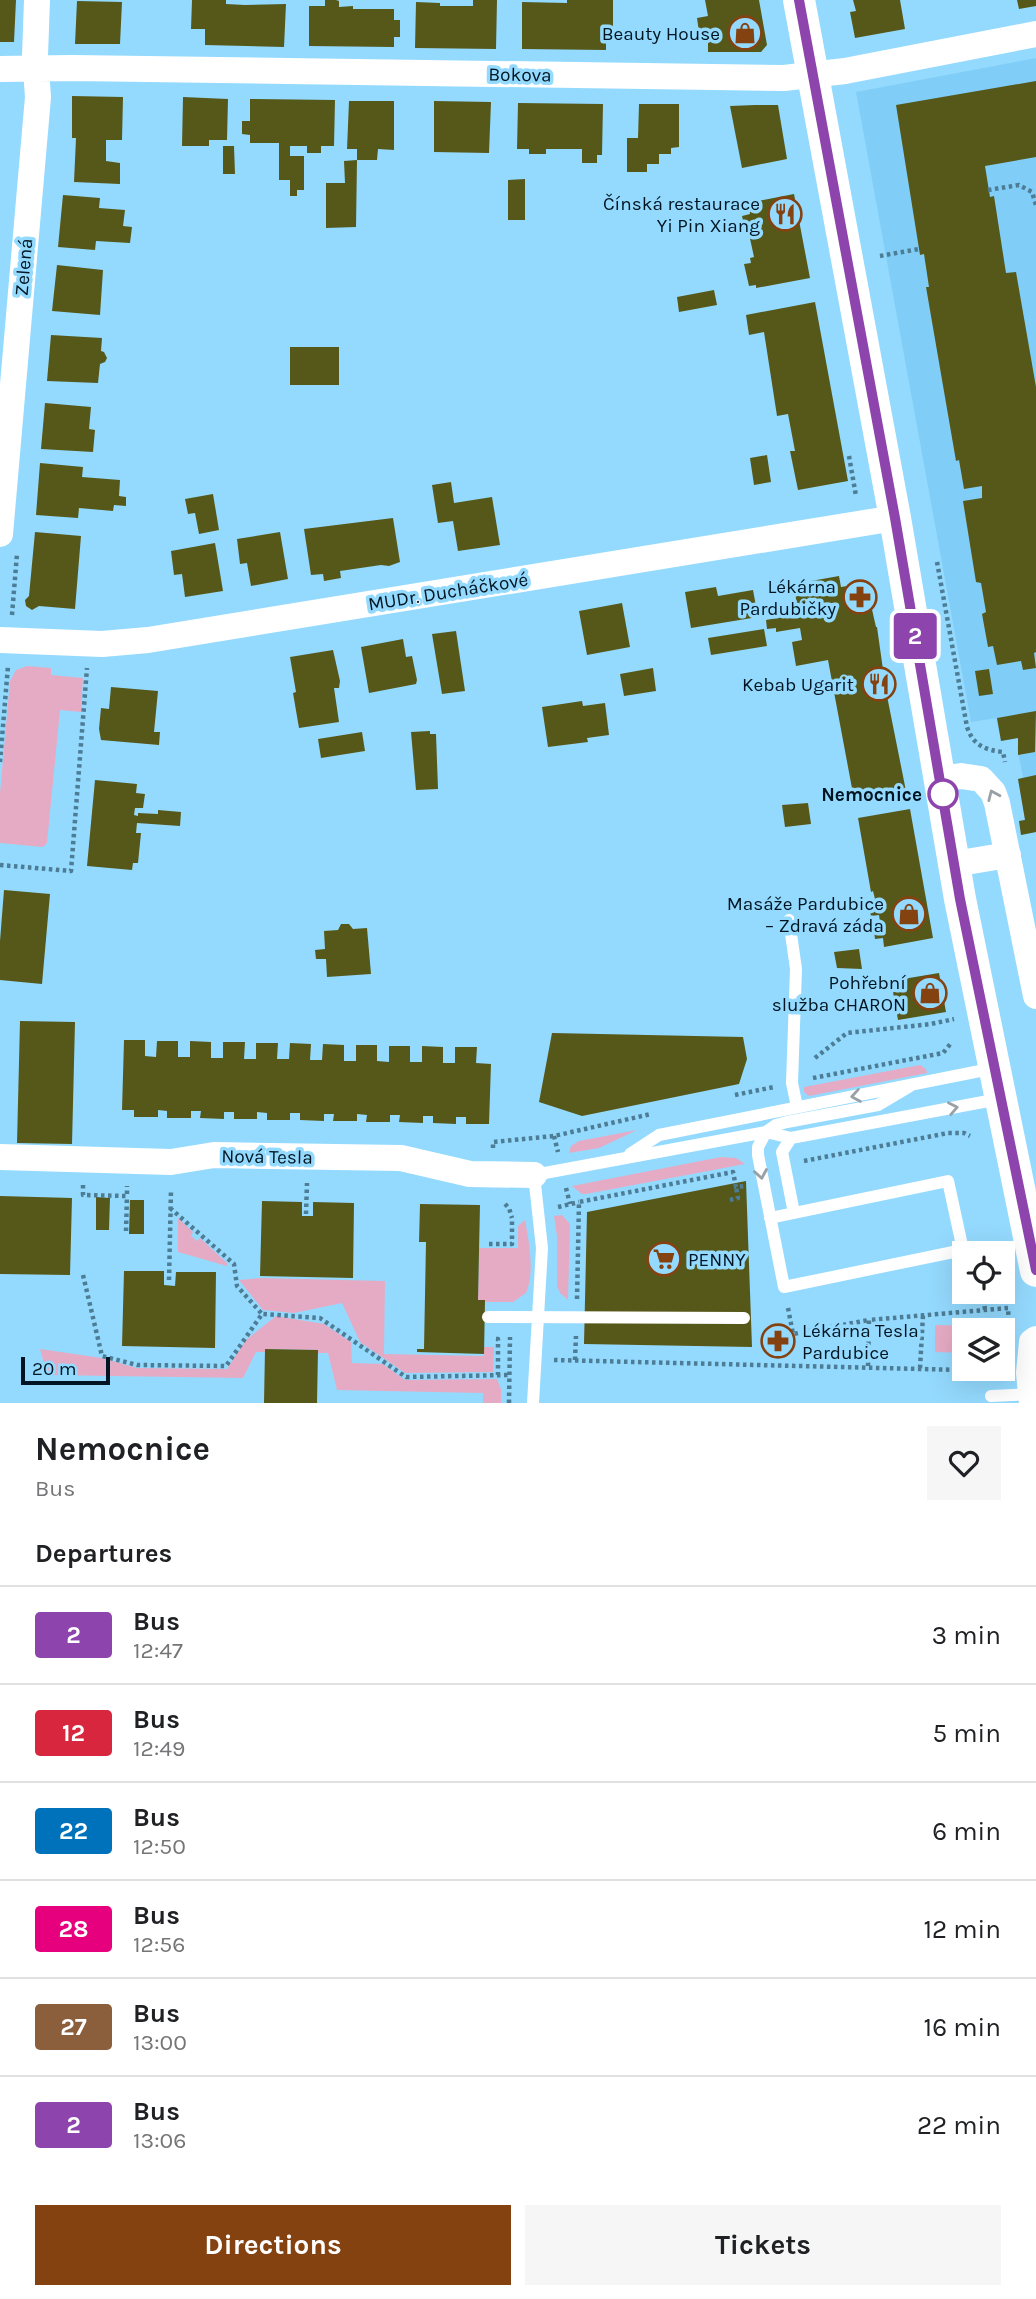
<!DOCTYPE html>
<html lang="en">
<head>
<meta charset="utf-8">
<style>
	:root { --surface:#fff; --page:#f6f6f6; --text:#202124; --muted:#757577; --line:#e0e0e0; --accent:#854211 }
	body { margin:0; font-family:Karla,sans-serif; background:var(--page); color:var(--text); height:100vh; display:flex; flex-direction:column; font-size:26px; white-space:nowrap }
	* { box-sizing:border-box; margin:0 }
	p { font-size:23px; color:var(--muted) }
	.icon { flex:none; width:38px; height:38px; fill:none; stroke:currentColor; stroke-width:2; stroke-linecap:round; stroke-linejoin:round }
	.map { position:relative; height:1403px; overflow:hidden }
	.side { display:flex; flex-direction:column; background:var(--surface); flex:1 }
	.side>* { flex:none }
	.badge { padding:0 14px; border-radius:5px; font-size:24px; line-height:46px }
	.fabs { position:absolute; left:952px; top:1241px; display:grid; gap:14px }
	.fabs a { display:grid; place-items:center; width:63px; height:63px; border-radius:0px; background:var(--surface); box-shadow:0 7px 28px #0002; font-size:35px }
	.scale { position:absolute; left:21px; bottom:18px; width:89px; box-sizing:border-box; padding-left:7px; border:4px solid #001521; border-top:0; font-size:19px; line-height:24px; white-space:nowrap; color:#001521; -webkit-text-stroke:5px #94dafe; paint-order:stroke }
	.map>.badge { position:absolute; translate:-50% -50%; box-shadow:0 0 0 4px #fff }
	h2 { padding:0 35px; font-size:26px; line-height:63px }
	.round { display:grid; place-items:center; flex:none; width:74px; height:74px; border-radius:0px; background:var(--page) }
	.head { display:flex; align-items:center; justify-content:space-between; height:119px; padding:0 35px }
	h1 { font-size:33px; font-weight:700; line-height:52px }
	.action { display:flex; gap:14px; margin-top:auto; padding:14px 35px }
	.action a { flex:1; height:80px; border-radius:0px; background:var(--accent); color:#fff; font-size:28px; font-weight:700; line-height:80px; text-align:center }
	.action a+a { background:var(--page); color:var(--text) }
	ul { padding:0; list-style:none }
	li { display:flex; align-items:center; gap:21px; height:98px; padding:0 35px; border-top:2px solid var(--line) }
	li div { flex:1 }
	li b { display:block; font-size:26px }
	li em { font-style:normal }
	li .badge { min-width:77px; font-weight:700; text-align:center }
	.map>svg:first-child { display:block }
</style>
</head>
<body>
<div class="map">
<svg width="1036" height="1403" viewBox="0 0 1036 1403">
	<rect width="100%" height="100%" fill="#94dafe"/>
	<!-- built -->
	<path fill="#80cef7" d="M 1036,58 L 1036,832 L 1021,835 L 1019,821 L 1025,819 L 1018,779 L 1023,777 L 1017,747 L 1020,746 L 1019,738 L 1001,741 L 996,718 L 971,722 L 856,92 Z"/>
	<!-- green -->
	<path fill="#e6abc4" d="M 27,666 L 51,668 L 51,675 L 83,678 L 81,712 L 60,710 L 47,843 L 43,847 L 0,843 L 0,793 L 10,681 L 16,670 Z
		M 920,1065 L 926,1069 L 927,1073 L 809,1096 L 804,1092 L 804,1087 Z
		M 637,1130 L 599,1148 L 569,1153 L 571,1146 L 579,1141 Z
		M 721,1157 L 736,1158 L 745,1164 L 586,1194 L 582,1194 L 572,1186 Z
		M 562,1215 L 570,1224 L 568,1300 L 560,1293 L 557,1286 L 557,1236 L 554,1216 Z
		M 178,1218 L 193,1232 L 191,1236 L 197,1241 L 200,1238 L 227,1263 L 227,1266 L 178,1252 Z
		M 525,1220 C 529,1242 535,1273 526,1293 L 513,1302 L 478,1302 L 479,1248 L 518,1248 L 518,1226 Z
		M 260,1278 L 385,1281 L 384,1354 L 484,1356 L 484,1347 L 494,1347 L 493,1372 L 405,1373 L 360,1342 L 342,1303 L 294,1313 L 263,1310 L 239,1280 Z
		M 276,1316 L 324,1324 L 351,1342 L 352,1363 L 383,1364 L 405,1380 L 497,1379 L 501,1389 L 501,1403 L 483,1403 L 483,1393 L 337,1390 L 328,1353 L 318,1353 L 318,1350 L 265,1349 L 265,1352 L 256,1352 L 243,1378 L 47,1375 L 40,1349 L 102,1358 L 137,1368 L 227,1369 L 246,1340 Z
		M 935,1325 L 991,1326 L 991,1330 L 964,1330 L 964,1353 L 935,1352 Z"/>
	<!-- building -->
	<path fill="#56581a" d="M 0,0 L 16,0 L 14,42 L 0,42 Z
		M 192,0 L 226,0 L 226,4 L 245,5 L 286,4 L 284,47 L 205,45 L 205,29 L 191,29 Z
		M 325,0 L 336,0 L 339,1 L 339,7 L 353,6 L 353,9 L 394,9 L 394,20 L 400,20 L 400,37 L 394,37 L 394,47 L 309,46 L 309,6 L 325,6 Z
		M 473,0 L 497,0 L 496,49 L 415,48 L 416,2 L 440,3 L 440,6 L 473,6 Z
		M 567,0 L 613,0 L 613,29 L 606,29 L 606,50 L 522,49 L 522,2 L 567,3 Z
		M 705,0 L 759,0 L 767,45 L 761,52 L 708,52 L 708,31 L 699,32 L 697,18 L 708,16 Z
		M 853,0 L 900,0 L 905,29 L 855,38 L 850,12 L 856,11 Z
		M 1017,0 L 1036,0 L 1036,6 L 1019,9 Z
		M 77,1 L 122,2 L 120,44 L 75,44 Z
		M 1036,81 L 1036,157 L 985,166 L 990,197 L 994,196 L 1006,273 L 1016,272 L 1036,387 L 1036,652 L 1034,653 L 1036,668 L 1023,670 L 1021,661 L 997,665 L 993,646 L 988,647 L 982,614 L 986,612 L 981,583 L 976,582 L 963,501 L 982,498 L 982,486 L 964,489 L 959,460 L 956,461 L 926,287 L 929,287 L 924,254 L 920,255 L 896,105 Z
		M 72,96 L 123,97 L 122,140 L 106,140 L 106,161 L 120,163 L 120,184 L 74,182 L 76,138 L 72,138 Z
		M 183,97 L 228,99 L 227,140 L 209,140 L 209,146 L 182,146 Z
		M 250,99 L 335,100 L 334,146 L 321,146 L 321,153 L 307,153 L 307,146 L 290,146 L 290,156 L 304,156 L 304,190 L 297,190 L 297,196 L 290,196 L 290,180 L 279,180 L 279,143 L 250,143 L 250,135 L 242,134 L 242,121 L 250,121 Z
		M 349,101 L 394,101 L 394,150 L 378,149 L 377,160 L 357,160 L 357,149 L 347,149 Z
		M 434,101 L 491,102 L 489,153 L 434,152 Z
		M 518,103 L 603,104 L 602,155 L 597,155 L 597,163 L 582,163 L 582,149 L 546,149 L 546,154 L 529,154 L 529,149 L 517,149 Z
		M 639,104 L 679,104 L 679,147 L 671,148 L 671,154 L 659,154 L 659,164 L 647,164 L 647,172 L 627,172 L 627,138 L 638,138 Z
		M 755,105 L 778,105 L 787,159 L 742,168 L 730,106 Z
		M 223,146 L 234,146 L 235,174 L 223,174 Z
		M 357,160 L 356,227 L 326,228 L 326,183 L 345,183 L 344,161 Z
		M 525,179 L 525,220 L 508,220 L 508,180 Z
		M 794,194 L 810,278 L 756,288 L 756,285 L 749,286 L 744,264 L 751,263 L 750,258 L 754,257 L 749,234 L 746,234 L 742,216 L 750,214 L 748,203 Z
		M 63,195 L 100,198 L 99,208 L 125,210 L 123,226 L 132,227 L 130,243 L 96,241 L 95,250 L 58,247 Z
		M 57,265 L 103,270 L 100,315 L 52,311 Z
		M 714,290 L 717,305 L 679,312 L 677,297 Z
		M 815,302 L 848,481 L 798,490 L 790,451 L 795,451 L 788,414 L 777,416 L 764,332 L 749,335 L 746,315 Z
		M 51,335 L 102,338 L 101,351 L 104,352 L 107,358 L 105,362 L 100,364 L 98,383 L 47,381 Z
		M 290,347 L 339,347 L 339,385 L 290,385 Z
		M 45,403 L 91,407 L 89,429 L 95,430 L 93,452 L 41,449 Z
		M 767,455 L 771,482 L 754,485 L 750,458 Z
		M 40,463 L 83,467 L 82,477 L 120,480 L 119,496 L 126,497 L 126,506 L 114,505 L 113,511 L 79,508 L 78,518 L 36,515 Z
		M 451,482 L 454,503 L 492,497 L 500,545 L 458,551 L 453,521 L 438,523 L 432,485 Z
		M 213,494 L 219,530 L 199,534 L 195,513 L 188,514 L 185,499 Z
		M 393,518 L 400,562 L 389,566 L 381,565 L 340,571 L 341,578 L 324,581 L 323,574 L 311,575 L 304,529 Z
		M 35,532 L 81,536 L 75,609 L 39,606 L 32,610 L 26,606 L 25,600 L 29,596 Z
		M 280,532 L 288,579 L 251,586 L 247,563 L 240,564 L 237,539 Z
		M 215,543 L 223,591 L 185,597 L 182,574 L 174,575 L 171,551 Z
		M 839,576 L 841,587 L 866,583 L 876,627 L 877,627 L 886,691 L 907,796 L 854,799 L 828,660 L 796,666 L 792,642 L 802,640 L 800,628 L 776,632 L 776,628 L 767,629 L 766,620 L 798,614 L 794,584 Z
		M 716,587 L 718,596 L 753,590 L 758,617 L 691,628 L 685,592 Z
		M 622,603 L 630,647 L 587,655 L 579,611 Z
		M 764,629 L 767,646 L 711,655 L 708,638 Z
		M 456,631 L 465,691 L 442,694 L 432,634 Z
		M 403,639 L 406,657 L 412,656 L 417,680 L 416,684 L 369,693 L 361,647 Z
		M 333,650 L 340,681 L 339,688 L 334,688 L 339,722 L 299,728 L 293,693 L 296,692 L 290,657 Z
		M 653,668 L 656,691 L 624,696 L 620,674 Z
		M 989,669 L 993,694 L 979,696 L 975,671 Z
		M 111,687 L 158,691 L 154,732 L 160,732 L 159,745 L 101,740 L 99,729 L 101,708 L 109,709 Z
		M 582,701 L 583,706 L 605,703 L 609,735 L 587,738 L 588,742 L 548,747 L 542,707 Z
		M 1036,711 L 1035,752 L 1018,755 L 1018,738 L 1001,741 L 997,718 Z
		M 430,731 L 430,734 L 436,734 L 438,789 L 416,790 L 411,732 Z
		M 362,732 L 365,751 L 321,758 L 318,739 Z
		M 1036,775 L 1036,832 L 1021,835 L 1019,821 L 1025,820 L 1018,779 Z
		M 95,780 L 137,784 L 136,793 L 145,794 L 143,808 L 135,808 L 134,815 L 138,816 L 138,813 L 158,814 L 158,810 L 181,812 L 180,826 L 137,823 L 136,833 L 141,833 L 138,863 L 133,863 L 132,870 L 87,866 Z
		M 808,803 L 811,824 L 785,827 L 782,805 Z
		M 910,809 L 933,938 L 884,947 L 883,938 L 875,939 L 873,923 L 880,922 L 879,915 L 871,916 L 867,900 L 875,899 L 873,891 L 871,892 L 858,818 Z
		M 4,890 L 50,894 L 42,984 L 0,980 L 0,941 Z
		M 341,924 L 349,924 L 353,929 L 367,928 L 371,974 L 327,977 L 326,959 L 316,959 L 315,950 L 325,949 L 324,931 L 338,930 Z
		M 859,949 L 862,969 L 837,968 L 834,952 Z
		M 939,973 L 946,1012 L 898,1020 L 891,981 Z
		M 20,1021 L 75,1022 L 72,1144 L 17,1143 Z
		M 552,1033 L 743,1037 L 747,1059 L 739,1084 L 582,1116 L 539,1102 Z
		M 124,1040 L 145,1040 L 145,1056 L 156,1057 L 157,1041 L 178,1041 L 178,1057 L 190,1057 L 190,1041 L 211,1042 L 211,1058 L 223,1058 L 223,1042 L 245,1042 L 244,1059 L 256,1059 L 256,1043 L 278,1043 L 277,1059 L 289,1059 L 290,1043 L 311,1044 L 310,1060 L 322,1060 L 323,1044 L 344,1045 L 344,1061 L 356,1061 L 356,1045 L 377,1045 L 377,1061 L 389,1062 L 389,1046 L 410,1046 L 410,1062 L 422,1062 L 422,1046 L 443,1047 L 443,1063 L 455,1063 L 455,1047 L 477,1047 L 476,1063 L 491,1064 L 489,1124 L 466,1124 L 466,1117 L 456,1117 L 456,1124 L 433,1123 L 433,1116 L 423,1116 L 423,1123 L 399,1122 L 400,1115 L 390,1115 L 390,1122 L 366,1122 L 367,1115 L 357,1114 L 357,1121 L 333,1121 L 334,1114 L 324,1114 L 324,1121 L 300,1120 L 300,1113 L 290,1113 L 290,1120 L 267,1120 L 267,1113 L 257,1112 L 257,1119 L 234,1119 L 234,1112 L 224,1112 L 224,1119 L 200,1118 L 201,1111 L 191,1111 L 191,1118 L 167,1118 L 167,1111 L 158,1110 L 158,1117 L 134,1117 L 134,1110 L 122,1110 Z
		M 746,1181 L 752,1347 L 584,1344 L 587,1212 Z
		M 0,1196 L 72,1198 L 70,1275 L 0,1274 Z
		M 96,1197 L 110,1198 L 109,1230 L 96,1230 Z
		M 130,1200 L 144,1200 L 144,1234 L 129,1234 Z
		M 262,1201 L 302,1202 L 302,1216 L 313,1216 L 313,1202 L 354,1203 L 353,1278 L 260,1276 Z
		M 420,1204 L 480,1205 L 478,1300 L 485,1300 L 484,1354 L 417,1352 L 417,1349 L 424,1349 L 426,1242 L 419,1242 Z
		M 124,1271 L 164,1271 L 164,1285 L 175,1286 L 176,1272 L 216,1272 L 215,1348 L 122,1346 Z
		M 265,1349 L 318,1350 L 317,1403 L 264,1403 Z"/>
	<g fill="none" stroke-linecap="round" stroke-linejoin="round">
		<!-- path -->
		<path stroke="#4d7c95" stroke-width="4.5" stroke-dasharray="3.5 3.5" stroke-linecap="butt" d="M 988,190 L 1019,185 L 1032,192 L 1036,205
			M 880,256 L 919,249
			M 849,456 L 856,496
			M 937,562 L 967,727 C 973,745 985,750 1003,752 L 1005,762
			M 12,615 L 17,554
			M 0,762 L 8,666
			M 0,865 L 71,871 L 87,668
			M 815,1058 L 847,1033 L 931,1024 L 954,1019
			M 813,1078 L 943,1053 L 952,1042
			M 735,1095 L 774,1087
			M 554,1136 L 558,1152
			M 493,1148 L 493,1142 L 554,1136 L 651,1114
			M 804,1161 L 948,1133 L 964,1133 L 970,1136
			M 83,1185 L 83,1195 L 127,1196 L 127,1186
			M 566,1188 L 570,1204
			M 730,1200 L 738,1198 L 736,1187
			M 505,1204 L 509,1208 L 512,1218
			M 558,1207 L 579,1202
			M 170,1208 L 234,1264 L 237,1286 L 262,1314
			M 306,1214 L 307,1183
			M 126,1231 L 127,1196
			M 489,1244 L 512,1244 L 512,1219
			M 83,1275 L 102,1356 L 137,1365 L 226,1366 L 262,1314 L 320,1318 L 406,1377 L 509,1375
			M 169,1280 L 171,1190
			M 983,1292 L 985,1310
			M 577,1299 L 579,1202 L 733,1172 L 736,1187 L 745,1186
			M 788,1308 L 793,1334 L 869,1320
			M 496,1339 L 498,1339 L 498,1375
			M 554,1360 L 1003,1371
			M 575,1360 L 576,1336
			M 868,1366 L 869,1320 L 1008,1308 L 1009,1325
			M 920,1368 L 923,1315
			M 509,1403 L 510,1337"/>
		<!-- service -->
		<path stroke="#fff" stroke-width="12" d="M 789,920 L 796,969 L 792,1083 L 797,1107
			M 766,1132 L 758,1147 L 758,1155 L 784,1287 L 963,1250 L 948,1181 L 770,1218
			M 766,1132 L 791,1138 L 999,1099
			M 791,1138 L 782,1152 L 794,1213
			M 630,1154 L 659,1135 L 995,1068
			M 488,1317 L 744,1318
			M 991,1396 L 1031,1394
			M 533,1403 L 542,1248 L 534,1175 L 766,1132 L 776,1125 L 787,1122 L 878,1105 L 910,1086"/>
		<!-- minor -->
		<path stroke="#fff" stroke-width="26" d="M 0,69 L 72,68 L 784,78 L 845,71 L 1036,34
			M 0,534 L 38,97 L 35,56 L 37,0
			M 0,640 L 102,644 L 148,640 L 895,518
			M 940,779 L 961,776 L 981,779 L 993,792 L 997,803 L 1036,996
			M 954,864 L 1008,855
			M 0,1157 L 171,1162 L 214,1155 L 401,1158 L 470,1174 L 534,1175
			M 1032,1403 L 1029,1373 L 1032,1342 L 1036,1339"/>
		<!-- tertiary -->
		<path stroke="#fff" stroke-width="32" d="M 799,0 L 895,518 L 960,899 L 1036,1271"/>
	</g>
	<!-- one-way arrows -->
	<defs><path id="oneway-chevron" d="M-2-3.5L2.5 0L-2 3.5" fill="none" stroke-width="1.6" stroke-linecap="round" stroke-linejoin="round" transform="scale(1.75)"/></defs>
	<g stroke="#99a1a6">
		<use href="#oneway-chevron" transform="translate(993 795) rotate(-114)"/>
		<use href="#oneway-chevron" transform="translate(856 1096) rotate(170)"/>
		<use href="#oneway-chevron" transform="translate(953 1108) rotate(-11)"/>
		<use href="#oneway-chevron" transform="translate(761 1174) rotate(80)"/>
	</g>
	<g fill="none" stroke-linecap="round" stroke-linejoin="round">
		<defs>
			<path id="line" d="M 799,0 L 895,518 L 960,899 L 1036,1270"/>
		</defs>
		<!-- line casing -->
		<use href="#line" stroke="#fff" stroke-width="16"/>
		<!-- line -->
		<use href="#line" stroke="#8e44ad" stroke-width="10"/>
	</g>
	<!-- icons -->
	<defs>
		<symbol id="shop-ring" viewBox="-11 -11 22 22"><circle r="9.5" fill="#94dafe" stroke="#854211" stroke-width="1.5"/><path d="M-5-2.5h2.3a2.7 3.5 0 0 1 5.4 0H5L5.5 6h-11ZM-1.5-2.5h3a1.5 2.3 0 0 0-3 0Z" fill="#854211"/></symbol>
		<symbol id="restaurant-ring" viewBox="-11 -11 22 22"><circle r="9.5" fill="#94dafe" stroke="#854211" stroke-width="1.5"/><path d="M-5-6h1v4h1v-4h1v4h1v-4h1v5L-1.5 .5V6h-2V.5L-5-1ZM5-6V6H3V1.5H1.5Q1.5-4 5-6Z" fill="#854211"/></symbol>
		<symbol id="pharmacy-ring" viewBox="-11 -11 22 22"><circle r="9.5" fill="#94dafe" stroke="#854211" stroke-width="1.5"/><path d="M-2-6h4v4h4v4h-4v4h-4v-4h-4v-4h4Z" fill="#854211"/></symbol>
		<symbol id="supermarket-ring" viewBox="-11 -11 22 22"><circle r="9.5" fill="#94dafe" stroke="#854211" stroke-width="1.5"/><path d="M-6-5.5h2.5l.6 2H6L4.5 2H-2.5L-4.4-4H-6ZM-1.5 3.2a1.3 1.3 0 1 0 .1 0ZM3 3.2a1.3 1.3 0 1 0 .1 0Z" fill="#854211"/></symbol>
	</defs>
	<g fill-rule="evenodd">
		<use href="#shop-ring" x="726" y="14" width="38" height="38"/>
		<use href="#restaurant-ring" x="766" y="195" width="38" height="38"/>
		<use href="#pharmacy-ring" x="841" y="578" width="38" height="38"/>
		<use href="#restaurant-ring" x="860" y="665" width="38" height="38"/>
		<use href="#shop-ring" x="890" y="895" width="38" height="38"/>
		<use href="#shop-ring" x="911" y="974" width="38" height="38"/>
		<use href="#supermarket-ring" x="645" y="1240" width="38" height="38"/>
		<use href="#pharmacy-ring" x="759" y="1322" width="38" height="38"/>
	</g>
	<!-- markers -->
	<circle fill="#fff" stroke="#8e44ad" stroke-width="3.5" cx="943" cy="794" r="14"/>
	<g text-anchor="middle" stroke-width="7" stroke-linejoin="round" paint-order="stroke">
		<!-- poi labels -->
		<g font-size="19" fill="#001521" stroke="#94dafe" text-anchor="end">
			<text x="720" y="40">Beauty House</text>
			<text x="760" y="210">Čínská restaurace<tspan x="760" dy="22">Yi Pin Xiang</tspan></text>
			<text x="836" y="593">Lékárna<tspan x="836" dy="22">Pardubičky</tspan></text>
			<text x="854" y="691">Kebab Ugarit</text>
			<text x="884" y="910">Masáže Pardubice<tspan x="884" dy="22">– Zdravá záda</tspan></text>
			<text x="906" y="989">Pohřební<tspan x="906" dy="22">služba CHARON</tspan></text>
			<text x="688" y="1266" text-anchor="start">PENNY</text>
			<text x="802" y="1337" text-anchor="start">Lékárna Tesla<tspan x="802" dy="22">Pardubice</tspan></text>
		</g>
		<!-- street labels -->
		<g font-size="19" fill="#001521" stroke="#94dafe">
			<text transform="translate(520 74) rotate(1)" y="7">Bokova</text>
			<text transform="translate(23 267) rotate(-85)" y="7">Zelená</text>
			<text transform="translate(448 591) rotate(-9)" y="7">MUDr. Ducháčkové</text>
			<text transform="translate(267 1156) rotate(1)" y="7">Nová Tesla</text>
		</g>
		<!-- stop labels -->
		<g font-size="19" font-weight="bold" fill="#001521" stroke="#94dafe" text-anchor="end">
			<text x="922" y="801">Nemocnice</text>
		</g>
	</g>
</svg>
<div class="fabs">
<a><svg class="icon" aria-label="locate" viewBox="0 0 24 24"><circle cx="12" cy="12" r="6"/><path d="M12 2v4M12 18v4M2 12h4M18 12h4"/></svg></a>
<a><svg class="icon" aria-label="layers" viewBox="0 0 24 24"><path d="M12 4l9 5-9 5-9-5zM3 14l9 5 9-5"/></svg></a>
</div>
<div class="scale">20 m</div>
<b class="badge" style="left:915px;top:636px;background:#8e44ad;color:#fff">2</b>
</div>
<section class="side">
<div class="head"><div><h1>Nemocnice</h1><p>Bus</p></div><a class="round"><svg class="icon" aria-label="heart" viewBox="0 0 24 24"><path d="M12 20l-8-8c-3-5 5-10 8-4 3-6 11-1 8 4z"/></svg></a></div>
<h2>Departures</h2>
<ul>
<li><span class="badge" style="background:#8e44ad;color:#fff">2</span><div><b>Bus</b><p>12:47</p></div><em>3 min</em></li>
<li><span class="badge" style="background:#d7263d;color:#fff">12</span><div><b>Bus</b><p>12:49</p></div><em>5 min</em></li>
<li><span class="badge" style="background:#0072bc;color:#fff">22</span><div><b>Bus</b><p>12:50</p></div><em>6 min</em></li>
<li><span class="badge" style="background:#e6007e;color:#fff">28</span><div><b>Bus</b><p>12:56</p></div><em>12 min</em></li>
<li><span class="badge" style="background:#8b5e3c;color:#fff">27</span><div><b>Bus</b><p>13:00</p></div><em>16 min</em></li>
<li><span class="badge" style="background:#8e44ad;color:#fff">2</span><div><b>Bus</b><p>13:06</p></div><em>22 min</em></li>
</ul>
<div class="action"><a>Directions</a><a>Tickets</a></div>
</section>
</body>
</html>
